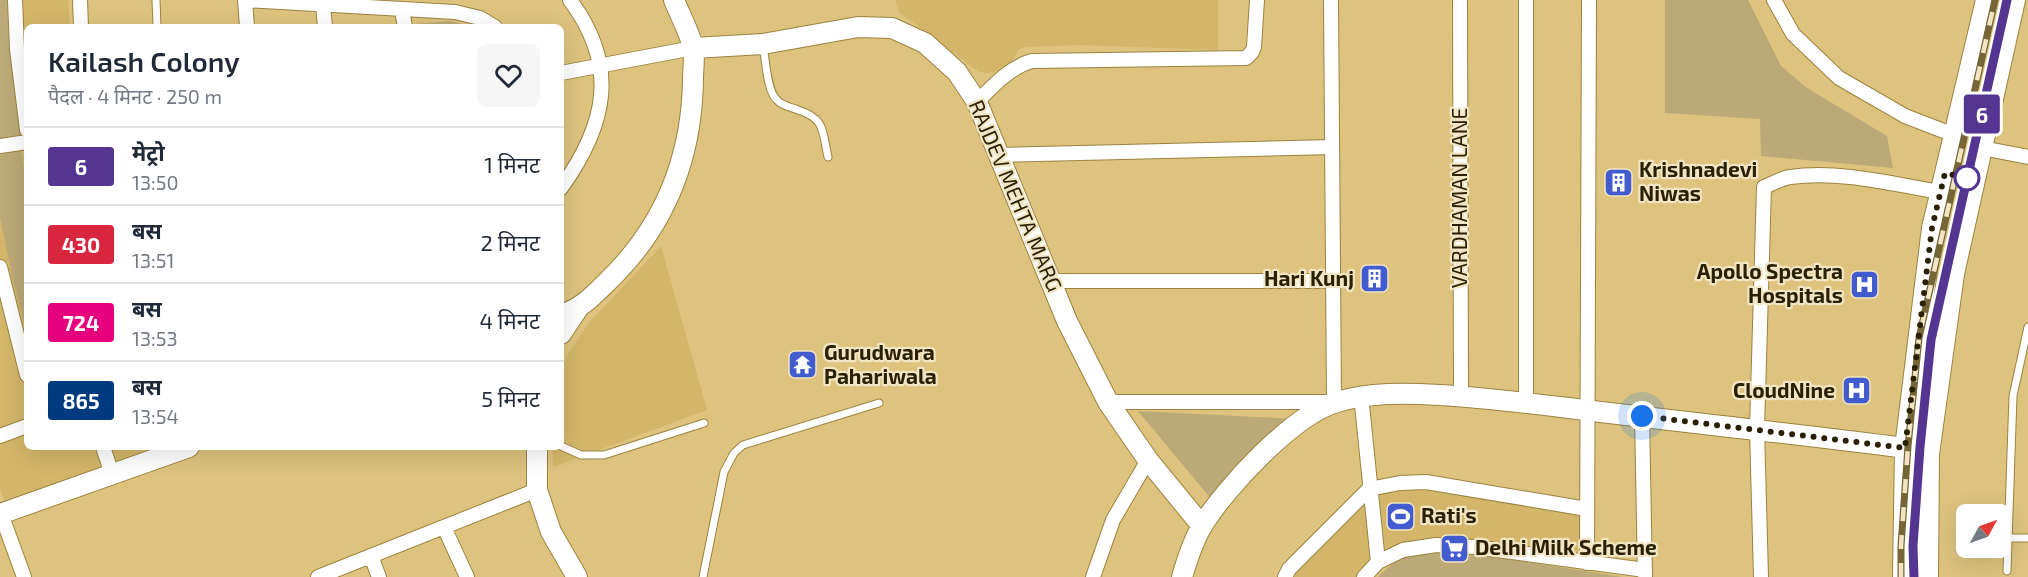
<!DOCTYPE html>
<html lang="hi">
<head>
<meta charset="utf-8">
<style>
	:root { --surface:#fff; --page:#f6f6f7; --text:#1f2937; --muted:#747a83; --line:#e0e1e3 }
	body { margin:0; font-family:"Exo 2","Noto Sans Devanagari",sans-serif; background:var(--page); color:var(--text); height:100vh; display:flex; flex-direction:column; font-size:22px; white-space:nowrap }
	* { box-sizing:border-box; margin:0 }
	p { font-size:20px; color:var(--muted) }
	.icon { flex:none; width:33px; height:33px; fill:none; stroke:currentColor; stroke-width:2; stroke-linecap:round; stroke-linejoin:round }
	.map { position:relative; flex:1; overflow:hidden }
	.side { position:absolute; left:24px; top:24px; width:540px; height:426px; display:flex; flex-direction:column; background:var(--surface); border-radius:9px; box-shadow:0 6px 24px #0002 }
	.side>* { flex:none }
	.badge { padding:0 12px; border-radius:4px; font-size:21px; line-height:39px }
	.needle { width:39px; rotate:50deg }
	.controls { position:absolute; left:1956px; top:504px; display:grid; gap:12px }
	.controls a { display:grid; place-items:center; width:54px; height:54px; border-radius:9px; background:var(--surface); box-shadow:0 6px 24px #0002; font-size:30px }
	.you { position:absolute; width:30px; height:30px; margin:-15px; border:4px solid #fff; border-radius:50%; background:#1a73e8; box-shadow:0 0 0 9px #1a73e833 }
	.map>.badge { position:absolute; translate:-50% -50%; box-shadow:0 0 0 3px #fff }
	.round { display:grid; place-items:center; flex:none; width:63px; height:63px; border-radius:9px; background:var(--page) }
	.overview { display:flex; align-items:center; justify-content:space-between; height:102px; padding:0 24px }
	h1 { font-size:28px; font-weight:600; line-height:45px }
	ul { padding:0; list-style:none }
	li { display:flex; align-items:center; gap:18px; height:78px; padding:0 24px; border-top:2px solid var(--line) }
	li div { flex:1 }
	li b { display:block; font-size:22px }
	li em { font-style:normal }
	li .badge { min-width:66px; font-weight:700; text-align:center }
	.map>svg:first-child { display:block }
</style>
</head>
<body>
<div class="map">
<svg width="2028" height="577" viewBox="0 0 2028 577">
	<rect width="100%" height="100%" fill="#ddc37e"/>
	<!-- built -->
	<path fill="#d3b669" d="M 0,0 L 68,0 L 70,27 L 27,27 L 27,447 L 161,448 L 4,500 L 0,489 Z
		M 895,0 L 1218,0 L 1218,50 L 1079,45 L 1024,47 L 1018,50 L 1012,61 L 994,72 L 986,73 L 979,72 L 899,12 Z
		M 661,246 L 707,410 L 553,467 L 552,447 L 561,447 L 561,372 L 566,357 L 588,324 Z
		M 1418,486 L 1592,515 L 1591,569 L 1478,552 L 1418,549 L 1380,564 L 1370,577 L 1293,577 L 1305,553 L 1376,491 Z"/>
	<!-- green -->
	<path fill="#bca978" d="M 0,0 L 11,0 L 21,138 L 0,140 Z
		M 1665,0 L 1748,0 L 1781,66 L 1807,88 L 1887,136 L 1893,168 L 1761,156 L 1760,119 L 1665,113 Z
		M 450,21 L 474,27 L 415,27 L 414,24 Z
		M 20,147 L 27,183 L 27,335 L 12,275 L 0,217 L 0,151 Z
		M 1138,411 L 1295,419 L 1212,500 Z
		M 1450,550 L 1623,577 L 1378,577 C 1405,550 1414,553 1450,550 Z"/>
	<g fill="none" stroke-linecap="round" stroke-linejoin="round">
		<defs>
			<path id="lane" d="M 156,0 L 157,27
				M 763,47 C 766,60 767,92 777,100 C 782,106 791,107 798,110 C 826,119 822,131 828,157
				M 561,446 L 581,455 L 604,455 L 704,423
				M 2007,538 L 2028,538
				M 2007,571 L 2013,396 L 2028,327
				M 703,577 L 724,472 L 734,453 L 743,445 L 879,403"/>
			<path id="street" d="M 15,0 L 17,49 L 27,130
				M 80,0 L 81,27
				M 245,0 L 455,12 L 480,18 L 495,27
				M 245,0 L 247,27
				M 1460,0 L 1461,397
				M 1774,0 L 1793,34 L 1839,78 L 1905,116 L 1954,135
				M 323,5 L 325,27
				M 402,10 L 405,27
				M 561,73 L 693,48
				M 977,102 C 993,86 1010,67 1032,61 L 1246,58 L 1252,52 L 1254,47 L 1257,0
				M 0,146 L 27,142
				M 1982,148 L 2028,157
				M 999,155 L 1332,147
				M 561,188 C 607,124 619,66 570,0
				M 0,267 L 27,375
				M 1051,281 L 1333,281
				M 1361,395 L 1378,562
				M 1108,402 L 1334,402 L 1331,0
				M 1526,403 L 1526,0
				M 1642,416 L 1645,577
				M 0,436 L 27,426
				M 103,447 L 112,474
				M 0,511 L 24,577
				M 444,527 L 467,577
				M 371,556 L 379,577
				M 1587,563 L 1589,0
				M 318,577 L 537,490
				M 1093,577 L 1113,520 L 1148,460
				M 1285,577 L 1289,569 L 1369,489 L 1400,483 L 1426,482 L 1587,509
				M 1364,577 L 1378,562 L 1403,550 L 1436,545 L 1475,547 L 1645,570
				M 1761,577 L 1757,429 L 1764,187 C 1772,184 1782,178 1790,177 C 1840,170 1892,184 1940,192"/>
			<path id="secondary" d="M 693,48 L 763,44 L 858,27 L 892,28 L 925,43 L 957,72 L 977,102 L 1067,321 L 1108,402 L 1148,460 L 1202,526
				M 561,315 C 582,308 593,296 608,281 C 665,226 692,157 693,79 C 693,69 695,57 693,47 C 689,31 680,15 674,0
				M 561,334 L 577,310
				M 537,447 L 537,490 L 551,532 L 577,577
				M 0,514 L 189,447
				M 1182,577 C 1187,560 1193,541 1202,526 C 1225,488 1294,414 1337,402 C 1370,392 1406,393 1440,395 C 1489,398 1537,404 1585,410 C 1691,423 1798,434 1905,448
				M 1903,577 L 1905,448 L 1932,228 L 1986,0
				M 1928,577 L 1929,454 L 1954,274 L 2015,0"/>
		</defs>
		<!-- lane casing -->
		<use href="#lane" stroke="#9b833f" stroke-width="9"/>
		<!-- street casing -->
		<use href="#street" stroke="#9b833f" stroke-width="16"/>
		<!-- secondary casing -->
		<use href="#secondary" stroke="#9b833f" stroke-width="22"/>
		<!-- lane -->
		<use href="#lane" stroke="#fff" stroke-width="7"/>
		<!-- street -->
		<use href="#street" stroke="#fff" stroke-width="14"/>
		<!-- secondary -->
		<use href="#secondary" stroke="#fff" stroke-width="20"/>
		<defs>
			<path id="rail" d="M 1901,577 L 1901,546 L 1908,446 L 1919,338 L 1995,0
				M 1914,577 L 1913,546 L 1920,447 L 1931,340 L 2007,0"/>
		</defs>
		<!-- rail casing -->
		<use href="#rail" stroke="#766537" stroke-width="7"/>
		<!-- rail -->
		<use href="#rail" stroke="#f2e5c3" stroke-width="4.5" stroke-dasharray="14" stroke-linecap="butt"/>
	</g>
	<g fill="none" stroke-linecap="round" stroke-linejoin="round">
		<defs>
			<path id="line" d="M 1914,577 L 1913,546 L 1920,447 L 1931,340 L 2007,0"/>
		</defs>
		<!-- line casing -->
		<use href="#line" stroke="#fff" stroke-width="14"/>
		<!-- line -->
		<use href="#line" stroke="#553592" stroke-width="9"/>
		<!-- walk -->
		<path stroke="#2a2003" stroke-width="6" stroke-dasharray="0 10.8" d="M 1642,416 L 1905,448 L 1932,228 L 1945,173 L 1967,178"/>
	</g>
	<!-- icons -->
	<defs>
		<symbol id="building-square" viewBox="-11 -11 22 22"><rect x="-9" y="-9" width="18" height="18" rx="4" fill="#425ccf" stroke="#f2e5c3"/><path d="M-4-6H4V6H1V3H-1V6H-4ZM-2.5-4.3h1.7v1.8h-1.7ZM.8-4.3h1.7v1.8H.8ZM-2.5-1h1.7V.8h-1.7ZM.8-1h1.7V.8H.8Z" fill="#fff"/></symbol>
		<symbol id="hospital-square" viewBox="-11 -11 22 22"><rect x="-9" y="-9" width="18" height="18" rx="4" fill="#425ccf" stroke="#f2e5c3"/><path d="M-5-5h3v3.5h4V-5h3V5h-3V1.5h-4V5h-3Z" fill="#fff"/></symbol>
		<symbol id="temple-square" viewBox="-11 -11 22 22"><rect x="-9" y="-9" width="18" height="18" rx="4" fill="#425ccf" stroke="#f2e5c3"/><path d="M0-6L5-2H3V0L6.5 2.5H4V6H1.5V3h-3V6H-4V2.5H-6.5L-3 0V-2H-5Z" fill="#fff"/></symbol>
		<symbol id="stadium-square" viewBox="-11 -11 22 22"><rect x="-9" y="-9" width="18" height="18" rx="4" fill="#425ccf" stroke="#f2e5c3"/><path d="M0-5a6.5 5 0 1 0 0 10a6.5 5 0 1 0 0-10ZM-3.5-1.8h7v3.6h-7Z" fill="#fff"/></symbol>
		<symbol id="supermarket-square" viewBox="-11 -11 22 22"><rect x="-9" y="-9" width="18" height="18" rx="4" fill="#425ccf" stroke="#f2e5c3"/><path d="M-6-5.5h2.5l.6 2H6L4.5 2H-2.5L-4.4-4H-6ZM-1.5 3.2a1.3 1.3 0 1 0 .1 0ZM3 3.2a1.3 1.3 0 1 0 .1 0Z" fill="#fff"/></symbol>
	</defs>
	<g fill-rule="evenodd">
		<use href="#building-square" x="1602" y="166" width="33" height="33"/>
		<use href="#building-square" x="1358" y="262" width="33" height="33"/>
		<use href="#hospital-square" x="1848" y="268" width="33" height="33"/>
		<use href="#temple-square" x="786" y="348" width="33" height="33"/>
		<use href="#hospital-square" x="1840" y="374" width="33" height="33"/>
		<use href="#stadium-square" x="1384" y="500" width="33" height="33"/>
		<use href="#supermarket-square" x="1438" y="532" width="33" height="33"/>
	</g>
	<!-- markers -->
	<circle fill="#fff" stroke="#553592" stroke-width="3" cx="1967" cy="178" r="12"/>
	<g text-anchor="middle" stroke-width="4.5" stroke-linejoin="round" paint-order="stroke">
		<!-- poi labels -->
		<g font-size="21" font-weight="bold" fill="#2a2003" stroke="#f2e5c3" text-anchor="start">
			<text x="1639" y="177">Krishnadevi<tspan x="1639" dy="24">Niwas</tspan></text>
			<text x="1843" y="279" text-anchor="end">Apollo Spectra<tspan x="1843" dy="24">Hospitals</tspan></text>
			<text x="1354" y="286" text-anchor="end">Hari Kunj</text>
			<text x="824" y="360">Gurudwara<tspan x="824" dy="24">Pahariwala</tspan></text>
			<text x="1835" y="398" text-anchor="end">CloudNine</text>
			<text x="1421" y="523">Rati's</text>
			<text x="1475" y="555">Delhi Milk Scheme</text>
		</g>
		<!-- street labels -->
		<g font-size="21" fill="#2a2003" stroke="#f2e5c3">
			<text transform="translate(1015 196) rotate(67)" y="7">RAJDEV MEHTA MARG</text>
			<text transform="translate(1460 198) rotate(-90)" y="7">VARDHAMAN LANE</text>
		</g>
	</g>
</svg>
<div class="controls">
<a><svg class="needle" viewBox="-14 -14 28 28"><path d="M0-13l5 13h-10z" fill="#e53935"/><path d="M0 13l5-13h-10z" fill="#747a83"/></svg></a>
</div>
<div class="you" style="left:1642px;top:416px"></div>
<b class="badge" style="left:1982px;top:114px;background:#553592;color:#fff">6</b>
<section class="side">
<div class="overview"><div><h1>Kailash Colony</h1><p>पैदल · 4 मिनट · 250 m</p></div><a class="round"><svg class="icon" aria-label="heart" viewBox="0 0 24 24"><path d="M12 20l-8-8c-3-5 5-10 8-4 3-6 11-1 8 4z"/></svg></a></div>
<ul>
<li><span class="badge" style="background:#553592;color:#fff">6</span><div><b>मेट्रो</b><p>13:50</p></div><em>1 मिनट</em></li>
<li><span class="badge" style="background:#d7263d;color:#fff">430</span><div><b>बस</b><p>13:51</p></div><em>2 मिनट</em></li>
<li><span class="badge" style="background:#e6007e;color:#fff">724</span><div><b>बस</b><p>13:53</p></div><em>4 मिनट</em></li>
<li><span class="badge" style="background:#003b80;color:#fff">865</span><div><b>बस</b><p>13:54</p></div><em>5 मिनट</em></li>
</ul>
</section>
</div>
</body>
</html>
